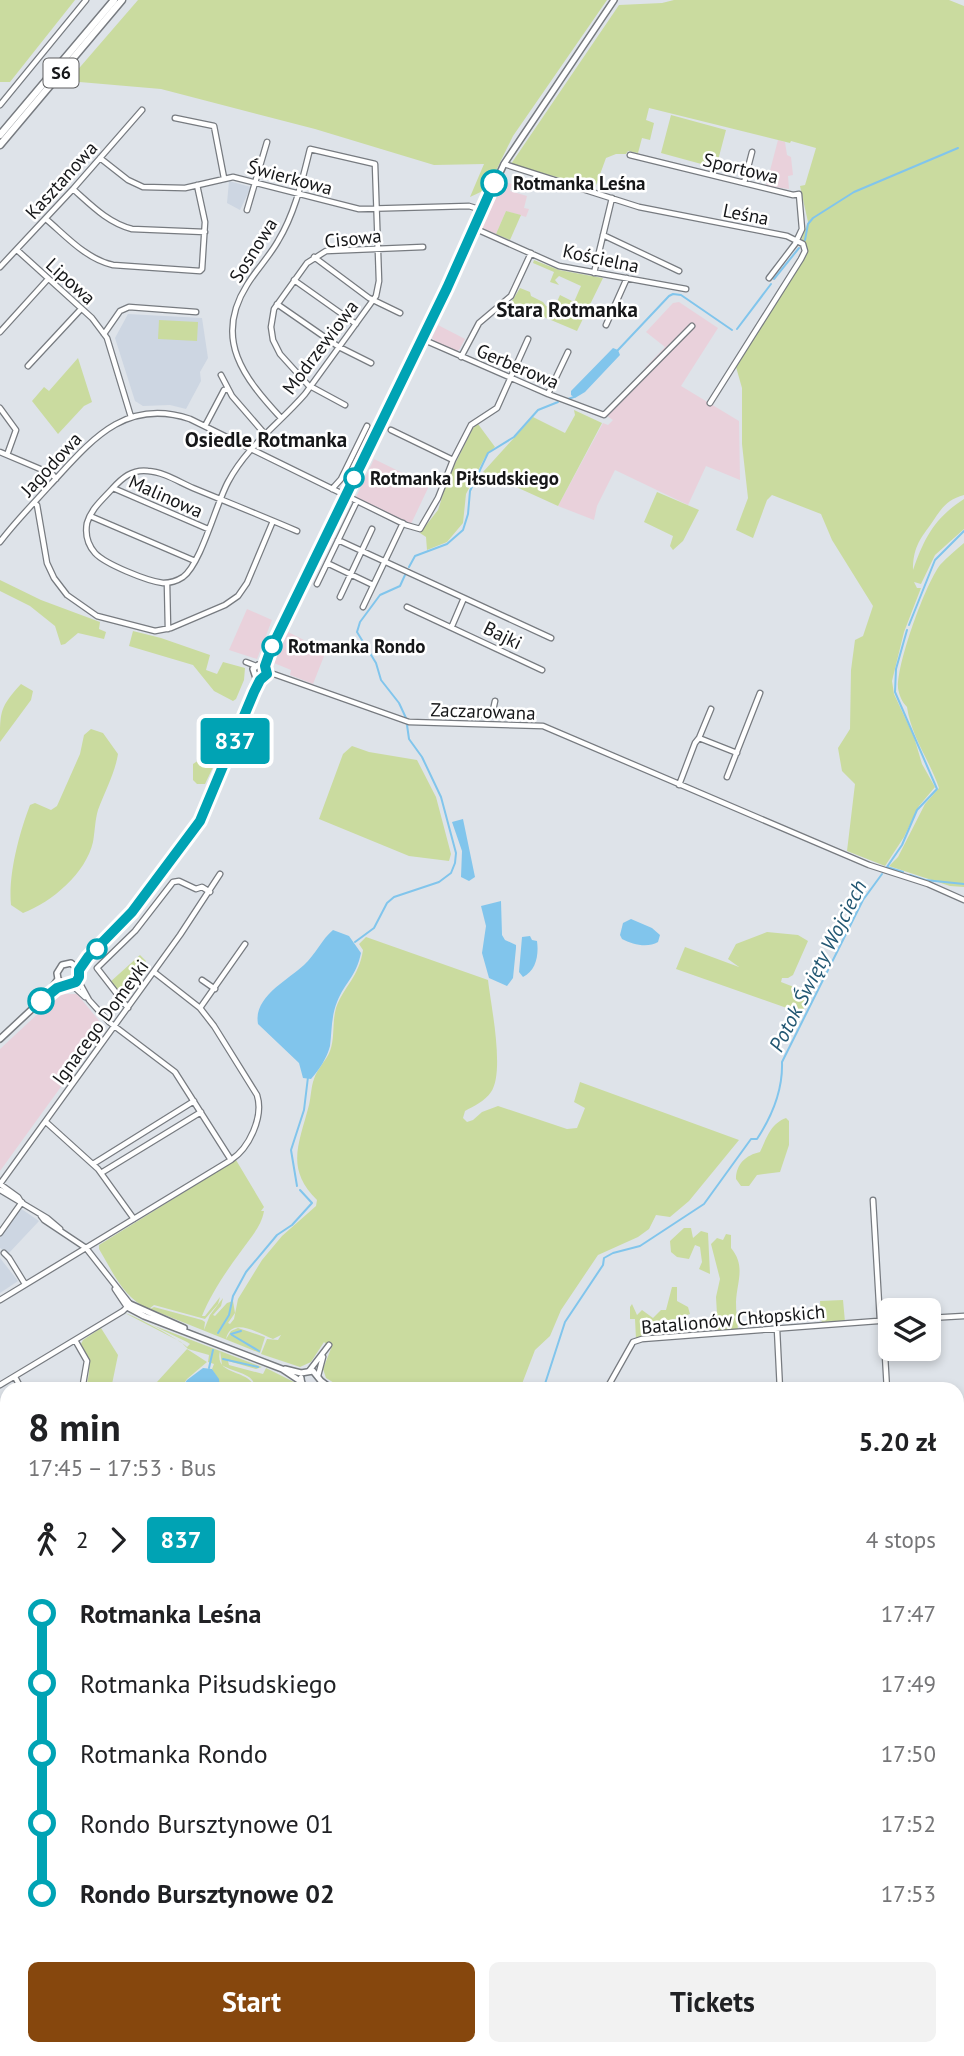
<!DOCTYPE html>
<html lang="en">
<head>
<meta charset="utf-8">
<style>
	:root { --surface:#fff; --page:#f2f2f2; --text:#202124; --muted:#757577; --accent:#86470d }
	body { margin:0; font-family:"PT Sans",sans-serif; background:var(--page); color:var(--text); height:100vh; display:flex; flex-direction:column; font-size:26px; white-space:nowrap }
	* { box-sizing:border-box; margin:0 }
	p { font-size:23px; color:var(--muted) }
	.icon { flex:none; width:38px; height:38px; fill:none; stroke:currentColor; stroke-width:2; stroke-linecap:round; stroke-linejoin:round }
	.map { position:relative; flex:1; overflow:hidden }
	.side { position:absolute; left:0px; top:1382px; width:964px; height:674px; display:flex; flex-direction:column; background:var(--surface); border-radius:21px 21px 0 0; box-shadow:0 4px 10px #0003 }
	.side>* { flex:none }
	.badge { padding:0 14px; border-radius:5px; font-size:24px; line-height:46px }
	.controls { position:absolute; left:878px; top:1298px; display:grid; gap:14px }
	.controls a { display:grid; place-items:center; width:63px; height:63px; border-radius:10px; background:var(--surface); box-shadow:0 4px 10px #0003; font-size:35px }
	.map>.badge { position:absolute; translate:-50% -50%; box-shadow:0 0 0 4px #fff }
	.legs { display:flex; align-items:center; gap:10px; height:77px; padding:0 28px; font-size:23px }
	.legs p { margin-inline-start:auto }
	.summary { display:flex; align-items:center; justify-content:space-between; height:119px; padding:0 28px }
	h1 { font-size:38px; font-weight:600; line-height:52px }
	.primary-button { display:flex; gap:14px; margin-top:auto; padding:14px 28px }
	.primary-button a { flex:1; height:80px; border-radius:10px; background:var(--accent); color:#fff; font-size:28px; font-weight:600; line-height:80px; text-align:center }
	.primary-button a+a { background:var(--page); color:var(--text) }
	ul { padding:0 28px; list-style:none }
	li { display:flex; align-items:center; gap:24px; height:70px; font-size:26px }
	li i { display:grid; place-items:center; width:10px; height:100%; margin:0 9px; background:currentColor }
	li i::after { content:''; width:18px; height:18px; margin:-9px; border:5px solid; border-radius:50%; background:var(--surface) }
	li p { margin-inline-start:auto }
	li:first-child i { background:linear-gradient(#0000 50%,currentColor 0) }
	li:last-child i { background:linear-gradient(currentColor 50%,#0000 0) }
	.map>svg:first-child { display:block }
</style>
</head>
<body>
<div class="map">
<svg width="964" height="2056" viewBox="0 0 964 2056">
	<rect width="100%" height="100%" fill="#dee3e9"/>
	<!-- commercial -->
	<path fill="#e9d1db" d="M 778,140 L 785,142 L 787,155 L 791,157 L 793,175 L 788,176 L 789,189 L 766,186 Z
		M 503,182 L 512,184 L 510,191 L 527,196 L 524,208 L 529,209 L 526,217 L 506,211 L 496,234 L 483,228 L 482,225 Z
		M 679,302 L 718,328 L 681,386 L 739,421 L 740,480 L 706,466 L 688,505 L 615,470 L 597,506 L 594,520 L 558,506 L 603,423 L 608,425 L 613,420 L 607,416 L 650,372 L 645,368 L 665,347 L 646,332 L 673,303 Z
		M 438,325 L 465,339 L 459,350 L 456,351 L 438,344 L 432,338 Z
		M 374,459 L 429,486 L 411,524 L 356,497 Z
		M 247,609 L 272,620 L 257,659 L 229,650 Z
		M 288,632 L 326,651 L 313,684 L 290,675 L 291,670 L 274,663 Z
		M 59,994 L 77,994 L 101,1023 L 102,1030 L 0,1171 L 0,1049 Z
		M 7,1921 L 7,2043 L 0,2051 L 0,1941 L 5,1922 Z"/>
	<!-- built -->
	<path fill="#cdd6e2" d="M 229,181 L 251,187 L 240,210 L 227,203 Z
		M 128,314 L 202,318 L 208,358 L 200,372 L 201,381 L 186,409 L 170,405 L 143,406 L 135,401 L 115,338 Z
		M 20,1208 L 39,1221 L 8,1254 L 0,1248 L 0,1237 Z
		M 0,1258 L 18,1281 L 0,1293 Z
		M 7,1717 L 7,1879 L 0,1879 L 0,1718 Z"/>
	<!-- green -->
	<path fill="#cadb9f" d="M 0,0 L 75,0 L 10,82 L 0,82 Z
		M 138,0 L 607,0 L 513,136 L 487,189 L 470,197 L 484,164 L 434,165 L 315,129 L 161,89 L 68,81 Z
		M 674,0 L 949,0 L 964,6 L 964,495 C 946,500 941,509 931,524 C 919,540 913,549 913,570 C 924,539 934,518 964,499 L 964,529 L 935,555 L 921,584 L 914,582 L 917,588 L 921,588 L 904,632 L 892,681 L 894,694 L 914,737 L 922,764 L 935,787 L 919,806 L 904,837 L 885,866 L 847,851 L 855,784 L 842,771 L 838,748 L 850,729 L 851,670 L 855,640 L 863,636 L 873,606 L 832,540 L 821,514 L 772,495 L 767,500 L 753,538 L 736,530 L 748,498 L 742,444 L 742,388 L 736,367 L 805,257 L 802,238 L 808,222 L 800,186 L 805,185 L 816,148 L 791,141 L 790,143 L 649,108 L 646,120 L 654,123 L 650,140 L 642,138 L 638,153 L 628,151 L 626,154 L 616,154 L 606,158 L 595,188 L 511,164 L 619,5 L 662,3 Z
		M 671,115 L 726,130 L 716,168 L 661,153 Z
		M 506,211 L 521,215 L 510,240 L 496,234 Z
		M 534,260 L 559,270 L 603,278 L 577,331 L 513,304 L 512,301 L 520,288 L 530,292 L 531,296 L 543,302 L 546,306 L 555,306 L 560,295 L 574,302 L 581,286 L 559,276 L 555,280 L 559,285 L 550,282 L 554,272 L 533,263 Z
		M 159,320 L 198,322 L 197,341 L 158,339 Z
		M 78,358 L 92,402 L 84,406 L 58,434 L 32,401 L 44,387 L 49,391 Z
		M 574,410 L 602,423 L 558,506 L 483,472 L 533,417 L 565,433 L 575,415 Z
		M 478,424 L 495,447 L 485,457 L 466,494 L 463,523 L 447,542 L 427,550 L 426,537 L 420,533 L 438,510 L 449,476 L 473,428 Z
		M 657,492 L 699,510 L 683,541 L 673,550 L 670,546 L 673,536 L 644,522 Z
		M 964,543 L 964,887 L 950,886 L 889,866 L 898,857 L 925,804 L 939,788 C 930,761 911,736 907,707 C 902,702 899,695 898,688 C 897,663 925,585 940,565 C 947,557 956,550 964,543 Z
		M 0,580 L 41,600 L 100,622 L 99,629 L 106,632 L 104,639 L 78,633 L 65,644 L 61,645 L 55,626 L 30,606 L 0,591 Z
		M 133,631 L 161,638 L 210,655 L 206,670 L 217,674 L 223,662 L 245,668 L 244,680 L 236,699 L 233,701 L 214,691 L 193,665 L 129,646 Z
		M 21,684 L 33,691 L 31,700 L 0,742 C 0,711 0,707 21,684 Z
		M 91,729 L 103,733 L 118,754 C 115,773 105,791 98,810 C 95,820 95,831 93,842 C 86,873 52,902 23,913 L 11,905 C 8,875 19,834 30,805 L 35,803 L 51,810 L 57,806 L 80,754 L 84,735 Z
		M 352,746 L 369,752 L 417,760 L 436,797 L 451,854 L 449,861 L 409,856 L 319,819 L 343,754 Z
		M 212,757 L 216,761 L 205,784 L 197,784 L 193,780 L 193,764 L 202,758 Z
		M 767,932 L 798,935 L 808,941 L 793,975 L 788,978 L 782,978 L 781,982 L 812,994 L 801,1013 L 676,969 L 685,947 L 739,967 L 728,959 L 736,944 Z
		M 366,937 L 488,980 C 491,1006 505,1072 491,1092 C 485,1101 474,1106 465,1111 L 463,1118 L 467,1122 L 473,1120 L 482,1112 L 498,1106 L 567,1129 L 577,1128 L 585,1108 L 574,1102 L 580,1082 L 739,1140 L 689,1201 L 670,1217 L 656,1215 L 649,1229 L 638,1237 L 598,1255 L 561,1310 L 550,1336 L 535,1350 L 520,1389 L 344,1389 L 326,1378 L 323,1369 L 332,1346 L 327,1344 L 315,1361 L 326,1344 L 324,1342 L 311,1362 L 300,1367 L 261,1354 L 267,1339 L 278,1340 L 281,1335 L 273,1339 C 258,1333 231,1316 226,1339 L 231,1331 L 238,1328 L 265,1337 L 260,1353 L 150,1309 L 154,1307 L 202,1320 L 205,1322 L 204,1330 L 210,1315 L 223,1298 L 221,1306 L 213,1315 L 215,1316 L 227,1303 L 233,1301 L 235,1313 L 228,1323 L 230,1324 L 234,1319 L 238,1299 L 262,1260 L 282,1236 L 316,1206 L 317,1200 C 285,1168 299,1144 309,1105 C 311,1097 311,1087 314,1079 C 317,1069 326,1061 330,1051 C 335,1038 332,1022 336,1008 C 344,986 359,977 363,950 L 359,944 Z
		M 140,955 L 146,961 L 121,997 L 109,983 Z
		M 786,1118 L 789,1121 L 789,1145 L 780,1172 L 757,1175 L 749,1186 L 741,1186 L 736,1179 C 736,1164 746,1155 760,1152 C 767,1138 770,1124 786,1118 Z
		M 236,1160 L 264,1207 L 261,1211 L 264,1211 C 261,1228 249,1239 239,1254 C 225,1273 211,1294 202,1316 L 205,1316 L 220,1297 L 218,1304 L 205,1319 L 154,1305 L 149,1309 C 123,1298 113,1272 99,1249 L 99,1245 Z
		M 684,1228 L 691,1228 L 693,1238 L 701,1231 L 708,1233 L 710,1274 L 699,1269 L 702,1262 L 700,1247 L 695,1245 L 689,1259 L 677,1257 L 671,1252 L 670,1241 Z
		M 726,1234 L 731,1235 L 731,1248 C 746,1266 737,1281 736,1302 C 736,1311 737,1321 738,1330 L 718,1331 L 716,1297 L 720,1279 L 711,1244 L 717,1238 L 723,1240 Z
		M 672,1287 L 677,1287 L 677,1301 L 688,1307 L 690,1314 L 672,1320 L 672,1325 L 666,1328 L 661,1324 L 654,1324 L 652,1332 L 636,1339 L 635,1319 L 630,1319 L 630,1307 L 632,1304 L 637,1315 L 642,1310 L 653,1318 L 661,1310 L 666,1310 Z
		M 843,1300 L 845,1322 L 822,1324 L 820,1301 Z
		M 125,1313 C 135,1316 179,1339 187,1347 L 190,1344 L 187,1342 L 152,1325 L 262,1367 L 256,1369 L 228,1361 L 229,1365 L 263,1374 L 266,1368 L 294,1382 L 296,1389 L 255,1389 C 256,1373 234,1373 222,1365 L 220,1351 C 214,1376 247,1369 254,1386 L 253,1389 L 220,1389 L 218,1379 L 212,1369 L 214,1364 L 208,1362 L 209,1355 L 188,1349 L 181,1342 Z
		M 101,1328 L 118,1355 L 111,1389 L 86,1389 C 90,1369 92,1362 81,1344 L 83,1340 Z
		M 187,1349 L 207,1362 L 187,1379 L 180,1389 L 159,1389 L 157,1382 Z
		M 0,1547 L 7,1549 L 7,1674 L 0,1677 Z
		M 29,2049 L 73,2049 L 76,2056 L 39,2054 L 19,2056 Z
		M 181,2049 L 461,2049 L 460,2056 L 179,2056 Z"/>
	<!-- water -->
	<path fill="#81c5ec" d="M 613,348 L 618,350 L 620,355 L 585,392 L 575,398 L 571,395 L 571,391 Z
		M 463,819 L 475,877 L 469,881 L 461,877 L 462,851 L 452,822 Z
		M 501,901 L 502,935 L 505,940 L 516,945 L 516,948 L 513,978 L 507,986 L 489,978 L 482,953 L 486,926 L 481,906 Z
		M 631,919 L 652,928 L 660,935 L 658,942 C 648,948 633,945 622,939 L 620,935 L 623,923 Z
		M 333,930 L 349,936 L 361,953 C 356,977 345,982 337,1002 C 331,1017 332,1031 330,1046 C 327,1058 319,1070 311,1079 L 303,1078 L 299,1063 L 258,1024 C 253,997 288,980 304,965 C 315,955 322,939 333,930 Z
		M 530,936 L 532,940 L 537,941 C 539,955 536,971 523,977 L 519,972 L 522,937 Z
		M 203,1368 L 212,1369 L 219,1379 L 220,1389 L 181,1389 L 187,1380 Z"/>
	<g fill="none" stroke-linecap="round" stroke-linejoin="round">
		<!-- stream -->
		<path stroke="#81c5ec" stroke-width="2" d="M 805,240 L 808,224 L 813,218 L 854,192 L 958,148
			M 774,279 L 799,248
			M 737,329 L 771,284
			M 618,350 L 669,296 L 673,294 L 681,295 L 732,330
			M 568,399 L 574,397
			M 409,567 L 415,556 L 447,544 L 463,530 L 468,514 L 470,491 L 488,453 L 514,437 L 538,410 L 558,402
			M 405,575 L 400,586 L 380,595 L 360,622 L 357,632 L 376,663 L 381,680 L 399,703 L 406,718
			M 909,625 L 935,560 L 964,531
			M 903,872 L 887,867 L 902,845 L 917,810 L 937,789 L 895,692 L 896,669 L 907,630
			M 910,875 L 925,880 L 964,884
			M 355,942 L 374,928 L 387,903 L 394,897 L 439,882 L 451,873 L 455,863 L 456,853 L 441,797 L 422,757 L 409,739 L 407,725
			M 297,1186 L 291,1150 L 304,1110 L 308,1077
			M 218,1333 L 229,1315 L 233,1296 L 246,1272 L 277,1235 L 292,1225 L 312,1203 L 300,1190
			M 231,1334 L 241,1331
			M 232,1335 L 259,1351
			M 223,1359 L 258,1367
			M 209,1368 L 213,1350
			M 543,1390 L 565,1322 L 603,1265 L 604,1258 L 613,1253 L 640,1246 L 704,1204 L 751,1139 L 757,1139 C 772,1116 783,1091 782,1062 L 863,900 L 882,874
			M 957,1847 L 964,1847
			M 957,2005 L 964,2005
			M 712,2049 L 716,2050 L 716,2056
			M 386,2053 L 387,2049
			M 475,2056 L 476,2049
			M 600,2056 L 602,2049
			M 841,2056 L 842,2049"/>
		<defs>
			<path id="minor" d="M 0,105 L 86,0
				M 175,118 L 214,126 L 224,178
				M 630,155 L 793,195 L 799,194 L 802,229 L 795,244 L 769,278
				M 100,158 L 128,180 L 143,187 L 185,188 L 233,177 L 359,209 L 469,206 L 482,210
				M 504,164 L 639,207 L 787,236 L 803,244 L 805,251 L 801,259 L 710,403
				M 744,183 L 752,152
				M 73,189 C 91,205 108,223 132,229 L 205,232
				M 247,210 L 267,142
				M 46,219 C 66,236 86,259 113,265 L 200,271 L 202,269 L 205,222 L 197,185
				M 474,228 L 559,266 L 686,289
				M 603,235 L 679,271
				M 17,250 L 92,318 L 107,338 L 131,417
				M 314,257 L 369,298 L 400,313
				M 0,267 L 73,189 L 142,110
				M 594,273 L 612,198
				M 294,280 L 356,324
				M 277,304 L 339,347 L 371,363
				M 606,325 L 627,278
				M 0,332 L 48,279
				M 104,334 L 120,311 L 129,307 L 196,312
				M 422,339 L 548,394 L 604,415 L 692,326
				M 461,357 L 479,323 L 511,296 L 531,253
				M 28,366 L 81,309
				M 221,375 L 232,396 L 264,433
				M 548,394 L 568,352
				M 345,405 L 308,385 L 280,354 L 273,340 L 271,327 L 274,309 L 307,263 L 326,251 L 423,247
				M 0,408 L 16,430 L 7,455
				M 281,418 C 244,378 213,339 247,285 C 256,270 269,257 278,241 C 295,213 302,181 310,149 L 375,164 L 379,281 L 376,296 L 305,394 C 279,424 247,446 228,482 C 216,504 201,564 183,577 C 177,581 170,583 163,583 C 147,581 105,564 95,553 C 88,545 85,534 87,523 C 91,509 102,500 112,489 C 122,478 132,469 148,471 C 164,472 179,482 193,488 C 227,502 262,516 297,531
				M 205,426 L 224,390 L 228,389
				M 391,430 L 453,460
				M 0,452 L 52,474 L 56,479
				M 113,488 L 208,529
				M 332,489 L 341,479 L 367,426
				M 34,503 L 37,505 L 47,563 L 54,578 L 67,595 L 97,616 L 155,631 L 171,628 L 225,605 L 238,596 L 247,583 L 273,521
				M 90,516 L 195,561
				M 338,540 L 551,638
				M 0,542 C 15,522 33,504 50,485 C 90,442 124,397 190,419 L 406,525 L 420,529 L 438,498 L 453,460 L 471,425 L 497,408 L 528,339
				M 327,563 L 373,585
				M 167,583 L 168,629
				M 317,584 L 357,501
				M 340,597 L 372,529
				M 363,607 L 403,523
				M 407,607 L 542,670
				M 452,626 L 464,598
				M 246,662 L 256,666
				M 268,672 L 409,722 L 543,726 L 869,865 L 928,884 L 964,900
				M 450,713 L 533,717
				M 492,715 L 495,701
				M 699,738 L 737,753
				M 727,777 L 760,693
				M 679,785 L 695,743 L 699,738 L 711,709
				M 154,972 L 200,1008 L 214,1026 L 257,1095 C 264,1117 249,1148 231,1160
				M 202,980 L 215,989
				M 72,985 L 85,997
				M 128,1008 L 97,968 L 135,931 L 173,882 L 179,881 L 196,889 L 202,887 L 210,892
				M 200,1008 L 245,944
				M 46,1122 L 98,1169 L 134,1219
				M 93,1164 L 194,1101
				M 101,1173 L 201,1112
				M 0,1190 L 47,1218 L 60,1229
				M 873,1200 L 880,1321
				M 21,1202 L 18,1197 L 0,1184 L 180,935 L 220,874
				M 0,1233 L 22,1202
				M 4,1253 L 9,1258 L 25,1284
				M 115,1289 L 127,1307
				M 0,1300 L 231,1160 L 175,1072 L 109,1022 L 89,1000 L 78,980
				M 929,1318 L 964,1316
				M 883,1321 L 887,1390
				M 777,1329 L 780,1390
				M 75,1340 L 87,1361 L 82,1390
				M 309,1371 L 329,1345
				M 318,1376 L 323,1357
				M 15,1377 L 22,1390
				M 0,1385 L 123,1311 L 130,1304 L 86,1248 L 44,1220 L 41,1216
				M 606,1390 L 633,1342 L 642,1339 L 891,1320
				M 802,1390 L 843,1386
				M 0,1447 L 7,1448
				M 957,1629 L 964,1631
				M 957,1696 L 964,1696
				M 0,1884 L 7,1883
				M 957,1892 L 964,1893
				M 957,1961 L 958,1961
				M 8,2056 L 16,2049
				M 15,2056 L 25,2049
				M 739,2056 L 741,2049
				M 860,2056 L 860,2049"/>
			<path id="major" d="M 265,666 L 271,649 L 440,302 L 504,164 L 614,0
				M 254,692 L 256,678 L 253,669 L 258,665 L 265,666 L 268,672 L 267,676 L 260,680 L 256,678
				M 79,970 L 88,957 L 132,912 L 196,828 L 212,798 L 260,680
				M 0,1039 L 46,996 L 58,979 L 57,973 L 62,965 L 71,963 L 79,970 L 78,980 L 72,985 L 64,985 L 58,979
				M 130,1304 L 184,1328
				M 127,1307 L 144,1316 L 282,1369 L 300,1381
				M 285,1369 L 301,1373 L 313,1371 L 321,1381 L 333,1390
				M 301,1378 C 302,1394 316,1386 327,1390
				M 0,1539 L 7,1540
				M 957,1661 L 964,1661
				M 78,2049 L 81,2056
				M 84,2049 L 87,2056"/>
			<path id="highway" d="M 0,135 L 114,0
				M 0,145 L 122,0"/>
		</defs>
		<!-- minor casing -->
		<use href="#minor" stroke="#777b80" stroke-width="7"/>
		<!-- major casing -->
		<use href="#major" stroke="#777b80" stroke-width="8"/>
		<!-- highway casing -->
		<use href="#highway" stroke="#777b80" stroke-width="9"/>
		<!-- minor -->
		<use href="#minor" stroke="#fff" stroke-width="4.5"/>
		<!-- major -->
		<use href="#major" stroke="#fff" stroke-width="5"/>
		<!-- highway -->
		<use href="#highway" stroke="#fff" stroke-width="6"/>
		<!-- rail -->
		<path stroke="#828589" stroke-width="2" d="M 957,1744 L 964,1742
			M 957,1780 L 964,1779
			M 0,1896 L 7,1895"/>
	</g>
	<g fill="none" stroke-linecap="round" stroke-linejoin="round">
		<defs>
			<path id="line-1" d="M 41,1001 L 57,988 L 76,982 L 79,977 L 79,970 L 88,957 L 132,912 L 200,821 L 254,692 L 260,680 L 267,674 L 265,666 L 271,649 L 447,288 L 494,183"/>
		</defs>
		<!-- line-1 casing -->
		<use href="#line-1" stroke="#fff" stroke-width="16"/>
		<!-- line-1 -->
		<use href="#line-1" stroke="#00a3b4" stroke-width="10"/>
	</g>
	<!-- markers -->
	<g fill="#fff" stroke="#00a3b4" stroke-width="3.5">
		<circle cx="494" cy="183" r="12"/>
		<circle cx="354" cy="478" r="9"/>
		<circle cx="272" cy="646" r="9"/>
		<circle cx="97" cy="949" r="9"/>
		<circle cx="41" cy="1001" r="12"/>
	</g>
	<g text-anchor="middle" stroke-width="5" stroke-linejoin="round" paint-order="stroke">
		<!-- shield labels -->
		<rect fill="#fff" stroke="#5c5d5e" stroke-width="2" x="43.5" y="58.5" width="35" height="29" rx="5"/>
		<g font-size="18" font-weight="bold" fill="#161719">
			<text x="61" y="79">S6</text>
		</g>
		<!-- street labels -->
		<g font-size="19" fill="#161719" stroke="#fff">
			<text transform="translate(741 168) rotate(14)" y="7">Sportowa</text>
			<text transform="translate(290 177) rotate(15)" y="7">Świerkowa</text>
			<text transform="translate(61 180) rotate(-48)" y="7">Kasztanowa</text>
			<text transform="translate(746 214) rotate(11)" y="7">Leśna</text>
			<text transform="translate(353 238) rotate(-6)" y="7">Cisowa</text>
			<text transform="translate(253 250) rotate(-58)" y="7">Sosnowa</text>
			<text transform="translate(601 258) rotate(12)" y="7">Kościelna</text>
			<text transform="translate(71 281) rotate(42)" y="7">Lipowa</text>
			<text transform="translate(320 347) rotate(-53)" y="7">Modrzewiowa</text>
			<text transform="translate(518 366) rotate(23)" y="7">Gerberowa</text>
			<text transform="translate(51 464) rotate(-47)" y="7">Jagodowa</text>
			<text transform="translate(166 496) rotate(24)" y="7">Malinowa</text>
			<text transform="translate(503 635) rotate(26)" y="7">Bajki</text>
			<text transform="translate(483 711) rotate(2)" y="7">Zaczarowana</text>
			<text transform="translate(100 1022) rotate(-54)" y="7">Ignacego Domeyki</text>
			<text transform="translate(733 1319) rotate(-5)" y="7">Batalionów Chłopskich</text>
		</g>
		<!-- stop labels -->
		<g font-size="19" font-weight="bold" fill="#161719" stroke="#fff" text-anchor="start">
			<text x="513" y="190">Rotmanka Leśna</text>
			<text x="370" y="485">Rotmanka Piłsudskiego</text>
			<text x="288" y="653">Rotmanka Rondo</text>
		</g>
		<!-- neighbourhood labels -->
		<g font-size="21" font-weight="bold" fill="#161719" stroke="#fff">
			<text x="567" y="317">Stara Rotmanka</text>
			<text x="266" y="447">Osiedle Rotmanka</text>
		</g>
		<!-- water labels -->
		<g font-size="21" font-style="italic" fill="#235873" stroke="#fff">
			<text transform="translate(818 966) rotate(-63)" y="7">Potok Święty Wojciech</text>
		</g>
	</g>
</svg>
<div class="controls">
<a><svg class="icon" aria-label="layers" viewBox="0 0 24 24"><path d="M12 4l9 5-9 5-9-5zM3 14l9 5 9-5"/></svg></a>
</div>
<b class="badge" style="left:235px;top:741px;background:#00a3b4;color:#fff">837</b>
<section class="side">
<div class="summary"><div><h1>8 min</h1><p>17:45 – 17:53 · Bus</p></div><b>5.20 zł</b></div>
<div class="legs"><svg class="icon" aria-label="walk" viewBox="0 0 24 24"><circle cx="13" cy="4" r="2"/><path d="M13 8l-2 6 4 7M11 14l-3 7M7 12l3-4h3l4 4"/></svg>2<svg class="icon" aria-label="forward" viewBox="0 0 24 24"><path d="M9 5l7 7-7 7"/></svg><b class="badge" style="background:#00a3b4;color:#fff">837</b><p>4 stops</p></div>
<ul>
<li><i style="color:#00a3b4"></i><b>Rotmanka Leśna</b><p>17:47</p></li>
<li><i style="color:#00a3b4"></i><span>Rotmanka Piłsudskiego</span><p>17:49</p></li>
<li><i style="color:#00a3b4"></i><span>Rotmanka Rondo</span><p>17:50</p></li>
<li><i style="color:#00a3b4"></i><span>Rondo Bursztynowe 01</span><p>17:52</p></li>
<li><i style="color:#00a3b4"></i><b>Rondo Bursztynowe 02</b><p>17:53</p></li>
</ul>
<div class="primary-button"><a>Start</a><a>Tickets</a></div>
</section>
</div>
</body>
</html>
